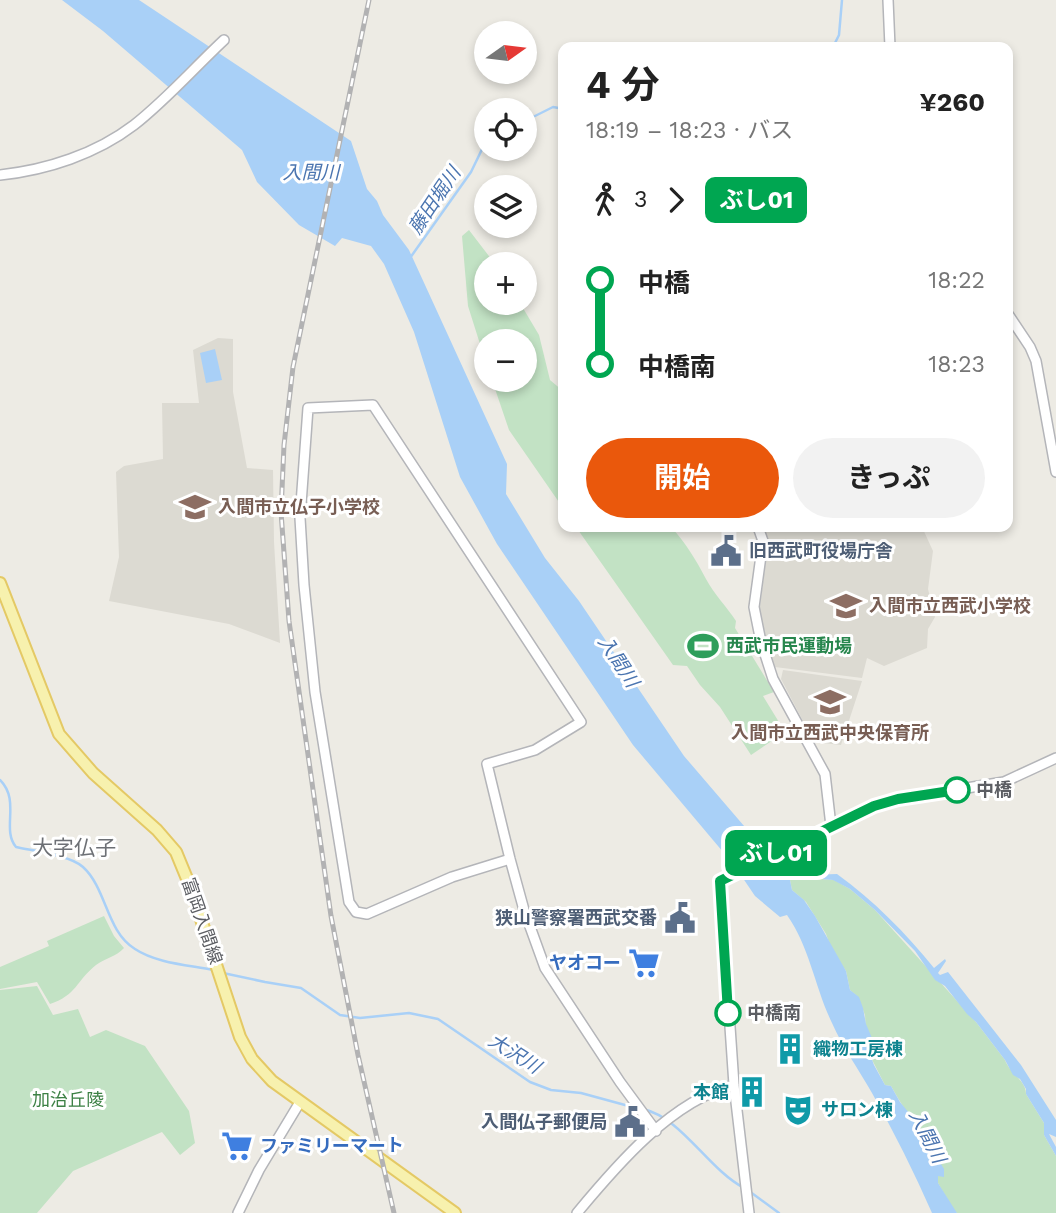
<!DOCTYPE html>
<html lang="ja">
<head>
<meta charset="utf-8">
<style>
	:root { --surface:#fff; --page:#f2f2f2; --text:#222; --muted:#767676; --accent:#ea580c }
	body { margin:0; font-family:"Work Sans","Noto Sans JP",sans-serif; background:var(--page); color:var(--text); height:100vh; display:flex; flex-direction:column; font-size:26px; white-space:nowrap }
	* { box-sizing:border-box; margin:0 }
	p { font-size:23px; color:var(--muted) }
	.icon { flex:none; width:38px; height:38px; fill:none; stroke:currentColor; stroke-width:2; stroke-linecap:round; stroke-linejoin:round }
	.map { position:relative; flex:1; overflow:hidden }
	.drawer { position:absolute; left:558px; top:42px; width:455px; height:490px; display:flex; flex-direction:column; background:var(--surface); border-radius:14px; box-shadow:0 4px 10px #0003 }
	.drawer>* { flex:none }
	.badge { padding:0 14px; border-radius:10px; font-size:24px; line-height:46px }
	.needle { width:46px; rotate:76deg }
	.controls { position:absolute; left:474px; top:21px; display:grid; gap:14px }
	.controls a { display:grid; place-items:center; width:63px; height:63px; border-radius:50%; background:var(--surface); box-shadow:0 4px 10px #0003; font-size:35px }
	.map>.badge { position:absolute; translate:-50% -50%; box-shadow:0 0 0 4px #fff }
	.legs { display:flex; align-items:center; gap:10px; height:77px; padding:0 28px; font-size:23px }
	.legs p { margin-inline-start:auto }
	.head { display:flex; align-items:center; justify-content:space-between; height:119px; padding:0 28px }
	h1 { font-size:38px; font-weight:700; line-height:52px }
	.button { display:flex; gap:14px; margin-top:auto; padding:14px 28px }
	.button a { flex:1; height:80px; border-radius:42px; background:var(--accent); color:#fff; font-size:28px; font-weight:700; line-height:80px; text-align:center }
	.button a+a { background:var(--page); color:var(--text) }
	ul { padding:0 28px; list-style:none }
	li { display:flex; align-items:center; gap:24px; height:84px; font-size:26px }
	li i { display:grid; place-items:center; width:10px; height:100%; margin:0 9px; background:currentColor }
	li i::after { content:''; width:18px; height:18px; margin:-9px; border:5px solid; border-radius:50%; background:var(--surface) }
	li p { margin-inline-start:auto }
	li:first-child i { background:linear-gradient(#0000 50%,currentColor 0) }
	li:last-child i { background:linear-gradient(currentColor 50%,#0000 0) }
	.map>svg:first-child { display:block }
</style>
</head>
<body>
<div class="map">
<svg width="1056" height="1213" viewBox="0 0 1056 1213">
	<rect width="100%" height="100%" fill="#edebe4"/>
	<!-- education -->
	<path fill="#dcdad2" d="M 218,338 L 233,339 L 233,392 L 247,468 L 273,470 L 274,542 L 280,643 L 229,624 L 109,601 L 119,557 L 116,472 L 124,466 L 163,459 L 162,403 L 199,403 L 193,350 Z
		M 762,527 L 922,527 L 933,551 L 928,589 L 935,617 L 928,629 L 927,648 L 884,666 L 867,658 L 862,678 L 775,667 L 767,653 L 759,615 L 768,542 Z
		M 783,670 L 862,681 L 841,745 L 814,742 L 781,679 Z"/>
	<!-- green -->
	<path fill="#c2e2c4" d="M 469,230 L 495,264 L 486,264 L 486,303 L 520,303 L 539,335 L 550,380 L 563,391 L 563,508 L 509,430 L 492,380 L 525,380 L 525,341 L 486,341 L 486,363 L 468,306 L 462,236 Z
		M 576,527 L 671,527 C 686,543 696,560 706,579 C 714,594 727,607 736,621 L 735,628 L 774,692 L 763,696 L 785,732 L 751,755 L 720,707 L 700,685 L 687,666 L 673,665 Z
		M 796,877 L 834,880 L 850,889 L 875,910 L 976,1022 L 1005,1060 C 1010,1074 1026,1080 1026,1094 L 1044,1123 L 1044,1135 L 1056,1156 L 1056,1213 L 957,1213 L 954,1211 L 938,1183 L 938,1176 L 944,1174 C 941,1156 924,1147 915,1133 C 911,1126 909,1118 906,1111 C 901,1103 896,1095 891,1086 L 885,1085 L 867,1050 L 865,1015 L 858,997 L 850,990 L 846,971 L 832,951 L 826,934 L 806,902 L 792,890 L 790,880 Z
		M 104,916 L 114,936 L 124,948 C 116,957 105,958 96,965 C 76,981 77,995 50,1004 L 37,982 L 0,989 L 0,967 L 49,946 L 47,941 Z
		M 37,986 L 53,1015 L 78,1009 L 90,1037 L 106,1030 L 145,1046 L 189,1111 L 195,1143 L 180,1155 L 162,1132 L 73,1171 L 37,1213 L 0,1213 L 0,990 Z"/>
	<!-- water -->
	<path fill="#a9d0f7" d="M 62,0 L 139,0 L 351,141 L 367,189 L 377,201 L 383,215 L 409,250 L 507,464 L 506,494 L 545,558 L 579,601 L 684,756 L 781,869 C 797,880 819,874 837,874 C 874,901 905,932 934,968 L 945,959 L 946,961 L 938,973 L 940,975 L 948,972 L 1021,1065 L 1056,1120 L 1056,1137 L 1049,1134 L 1056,1147 L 1056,1156 L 1044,1135 L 1044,1123 L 1026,1094 L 1026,1089 L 1020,1079 L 1013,1075 L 1005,1060 L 976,1022 L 967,1014 L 945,986 L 935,980 L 915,951 L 875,910 L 850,889 L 833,880 L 797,877 L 790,880 L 792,890 L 804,900 L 815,916 L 846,971 L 850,990 L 859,997 L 863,1008 L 866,1024 L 872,1038 L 866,1043 L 874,1065 L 885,1085 L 891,1086 L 900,1102 L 914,1119 L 916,1135 L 928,1150 L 935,1154 L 944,1169 L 944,1177 L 938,1176 L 938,1183 L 957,1213 L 932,1213 C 914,1172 894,1132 872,1093 C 859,1070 843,1048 832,1023 C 815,988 810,948 787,915 L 780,917 L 755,896 L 734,865 L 633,745 L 497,544 L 460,477 L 414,332 L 384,264 L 371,246 L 342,238 L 335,246 L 299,225 L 257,182 L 242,150 L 103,31 Z
		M 215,349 L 222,380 L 206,383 L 200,353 Z"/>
	<!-- pier -->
	<path fill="#edebe4" d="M 769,848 L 779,861 L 740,880 L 730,866 Z"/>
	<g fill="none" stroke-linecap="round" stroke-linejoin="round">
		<!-- stream -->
		<path stroke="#a9d0f7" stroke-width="2.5" d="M 833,47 L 839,35 L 842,0
			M 525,121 L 553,107 L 564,109
			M 410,258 L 471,172 L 486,141
			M 0,780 C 21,801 1,829 16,847 C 33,851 70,855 83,867 C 107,889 106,931 135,949 C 156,963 188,965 213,970
			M 223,973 L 265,982 L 301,988 L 340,1015 L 360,1018 L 409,1013 L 438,1019 L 530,1082 L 551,1090 L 581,1093 L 636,1108
			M 643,1109 C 682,1118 707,1168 744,1188
			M 749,1191 L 779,1213"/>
		<defs>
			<path id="minor" d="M 888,0 L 890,47
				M 0,175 C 47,170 96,154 134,125 C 166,100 194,68 224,40
				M 1008,314 L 1030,347 L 1036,361 L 1056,472
				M 758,527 L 763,541 L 754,607 L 761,642 L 773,679 L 825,774 L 831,826
				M 510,859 L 452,877 L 367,914 L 356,912 L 349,902 L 315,692 L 304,585 L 300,518 L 308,408 L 373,405 L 581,722 L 535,750 L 487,764 L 510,859 L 524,910 L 545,968 L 620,1082 L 656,1131
				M 238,1213 L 259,1170 L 300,1102
				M 577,1213 C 616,1166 672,1100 734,1085
				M 749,1213 L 734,1085 L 720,881 L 874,806 L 898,799 L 1004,782 L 1056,758"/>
			<path id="major" d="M 0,583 L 59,734 L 93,773 L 157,830 L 176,852 L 190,886 L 240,1037 L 252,1059 L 272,1081 L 455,1213"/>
		</defs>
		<!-- minor casing -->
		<use href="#minor" stroke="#b4b5b9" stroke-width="12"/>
		<!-- major casing -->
		<use href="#major" stroke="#e4c965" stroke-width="14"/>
		<!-- minor -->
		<use href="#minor" stroke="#fff" stroke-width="9"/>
		<!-- major -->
		<use href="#major" stroke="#f7f1ae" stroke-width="10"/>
		<defs>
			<path id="rail" d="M 369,0 L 293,367 L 284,445 L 281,512 L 289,621 L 331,916 L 358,1055 L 394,1213"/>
		</defs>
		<!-- rail casing -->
		<use href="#rail" stroke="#b2b2b3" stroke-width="5"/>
		<!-- rail -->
		<use href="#rail" stroke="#fff" stroke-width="2.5" stroke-dasharray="8" stroke-linecap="butt"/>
	</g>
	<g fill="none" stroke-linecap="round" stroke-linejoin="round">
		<defs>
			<path id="line-1" d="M 728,1013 L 720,881 L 874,806 L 898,799 L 957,790"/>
		</defs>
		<!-- line-1 casing -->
		<use href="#line-1" stroke="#fff" stroke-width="16"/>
		<!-- line-1 -->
		<use href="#line-1" stroke="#00a651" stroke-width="10"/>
	</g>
	<!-- icons -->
	<defs>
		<symbol id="school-bare" viewBox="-9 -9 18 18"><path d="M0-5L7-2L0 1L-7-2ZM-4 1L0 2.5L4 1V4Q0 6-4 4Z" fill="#8d6e63" stroke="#fff" stroke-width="2.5" paint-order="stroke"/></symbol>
		<symbol id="civic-bare" viewBox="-9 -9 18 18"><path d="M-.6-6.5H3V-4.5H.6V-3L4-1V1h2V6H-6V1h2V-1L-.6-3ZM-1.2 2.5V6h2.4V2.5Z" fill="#5c6f8a" stroke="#fff" stroke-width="2.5" paint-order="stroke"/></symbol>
		<symbol id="stadium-bare" viewBox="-9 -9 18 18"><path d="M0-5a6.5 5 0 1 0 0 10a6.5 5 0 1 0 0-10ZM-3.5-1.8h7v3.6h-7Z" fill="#2e9e5b" stroke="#fff" stroke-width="2.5" paint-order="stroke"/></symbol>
		<symbol id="supermarket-bare" viewBox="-9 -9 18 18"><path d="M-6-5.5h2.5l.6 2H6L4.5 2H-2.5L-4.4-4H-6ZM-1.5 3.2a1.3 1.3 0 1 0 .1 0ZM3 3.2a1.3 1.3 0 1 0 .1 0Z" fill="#3f7fe0" stroke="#fff" stroke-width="2.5" paint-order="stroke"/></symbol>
		<symbol id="building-bare" viewBox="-9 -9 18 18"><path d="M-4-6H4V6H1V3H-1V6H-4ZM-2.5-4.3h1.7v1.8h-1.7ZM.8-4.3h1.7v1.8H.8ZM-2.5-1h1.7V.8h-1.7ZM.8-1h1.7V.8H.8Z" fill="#0f9aa8" stroke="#fff" stroke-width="2.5" paint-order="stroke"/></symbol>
		<symbol id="theatre-bare" viewBox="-9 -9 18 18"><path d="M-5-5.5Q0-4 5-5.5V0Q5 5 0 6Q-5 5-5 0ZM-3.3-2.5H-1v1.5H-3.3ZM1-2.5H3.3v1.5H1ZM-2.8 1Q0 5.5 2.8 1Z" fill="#0f9aa8" stroke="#fff" stroke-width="2.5" paint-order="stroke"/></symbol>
	</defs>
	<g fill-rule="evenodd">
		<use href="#school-bare" x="173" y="485" width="44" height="44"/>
		<use href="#civic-bare" x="704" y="529" width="44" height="44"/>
		<use href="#school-bare" x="824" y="584" width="44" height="44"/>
		<use href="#stadium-bare" x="681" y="624" width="44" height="44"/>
		<use href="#school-bare" x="808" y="680" width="44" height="44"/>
		<use href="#civic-bare" x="658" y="896" width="44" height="44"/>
		<use href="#supermarket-bare" x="622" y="941" width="44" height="44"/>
		<use href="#building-bare" x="768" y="1027" width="44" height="44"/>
		<use href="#building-bare" x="730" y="1070" width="44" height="44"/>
		<use href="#theatre-bare" x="776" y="1088" width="44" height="44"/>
		<use href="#civic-bare" x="608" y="1100" width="44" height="44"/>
		<use href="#supermarket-bare" x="215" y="1124" width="44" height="44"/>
	</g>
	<!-- markers -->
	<g fill="#fff" stroke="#00a651" stroke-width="3.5">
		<circle cx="957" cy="790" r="12"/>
		<circle cx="728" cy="1013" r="12"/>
	</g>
	<g text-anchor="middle" stroke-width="6" stroke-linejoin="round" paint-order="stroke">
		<!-- education labels -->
		<g font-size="18" font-weight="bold" fill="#785e54" stroke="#fff" text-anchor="start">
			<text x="218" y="513">入間市立仏子小学校</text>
			<text x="869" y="612">入間市立西武小学校</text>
			<text x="830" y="739" text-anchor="middle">入間市立西武中央保育所</text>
		</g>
		<!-- service labels -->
		<g font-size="18" font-weight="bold" fill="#4e5e75" stroke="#fff" text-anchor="end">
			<text x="749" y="557" text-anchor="start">旧西武町役場庁舎</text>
			<text x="657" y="924">狭山警察署西武交番</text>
			<text x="607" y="1128">入間仏子郵便局</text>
		</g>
		<!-- leisure labels -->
		<g font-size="18" font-weight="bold" fill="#27864d" stroke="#fff" text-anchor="start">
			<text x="726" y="652">西武市民運動場</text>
		</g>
		<!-- stop labels -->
		<g font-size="18" font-weight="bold" fill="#5c5e63" stroke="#fff" text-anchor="start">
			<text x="976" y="796">中橋</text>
			<text x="747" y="1019">中橋南</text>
		</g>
		<!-- street labels -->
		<g font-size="18" fill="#5c5e63" stroke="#fff">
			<text transform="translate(202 921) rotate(71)" y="6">富岡入間線</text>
		</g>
		<!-- shop labels -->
		<g font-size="18" font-weight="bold" fill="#366cbe" stroke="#fff" text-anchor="end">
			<text x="621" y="969">ヤオコー</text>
			<text x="260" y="1152" text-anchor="start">ファミリーマート</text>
		</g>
		<!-- culture labels -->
		<g font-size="18" font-weight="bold" fill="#0d838f" stroke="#fff" text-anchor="start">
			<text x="813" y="1055">織物工房棟</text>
			<text x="729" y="1098" text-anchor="end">本館</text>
			<text x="821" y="1116">サロン棟</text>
		</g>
		<!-- park labels -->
		<g font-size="18" fill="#3d8145" stroke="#fff">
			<text x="68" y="1106">加治丘陵</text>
		</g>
		<!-- water labels -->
		<g font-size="19" font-style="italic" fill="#4b75b0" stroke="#fff">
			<text x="311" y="179">入間川</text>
			<text transform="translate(434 200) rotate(-56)" y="7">藤田堀川</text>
			<text transform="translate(619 661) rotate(57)" y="7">入間川</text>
			<text transform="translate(515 1053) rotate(32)" y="7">大沢川</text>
			<text transform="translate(928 1136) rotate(63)" y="7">入間川</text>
		</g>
		<!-- quarter labels -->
		<g font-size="21" fill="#6d7075" stroke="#fff">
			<text x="74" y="855">大字仏子</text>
		</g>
	</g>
</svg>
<div class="controls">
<a><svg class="needle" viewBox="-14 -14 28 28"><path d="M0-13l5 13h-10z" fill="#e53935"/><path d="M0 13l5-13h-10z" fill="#767676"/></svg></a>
<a><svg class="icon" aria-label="locate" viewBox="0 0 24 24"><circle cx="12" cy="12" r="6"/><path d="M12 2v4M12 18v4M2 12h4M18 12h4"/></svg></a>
<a><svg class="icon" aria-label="layers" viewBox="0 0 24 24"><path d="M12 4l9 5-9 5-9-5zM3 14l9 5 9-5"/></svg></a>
<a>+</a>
<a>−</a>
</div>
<b class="badge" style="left:776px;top:853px;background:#00a651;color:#fff">ぶし01</b>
<section class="drawer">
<div class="head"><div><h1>4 分</h1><p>18:19 – 18:23 · バス</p></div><b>¥260</b></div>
<div class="legs"><svg class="icon" aria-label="walk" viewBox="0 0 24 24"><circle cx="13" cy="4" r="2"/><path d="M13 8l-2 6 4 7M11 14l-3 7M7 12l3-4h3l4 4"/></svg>3<svg class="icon" aria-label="forward" viewBox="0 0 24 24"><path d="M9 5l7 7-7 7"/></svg><b class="badge" style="background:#00a651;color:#fff">ぶし01</b></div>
<ul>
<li><i style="color:#00a651"></i><b>中橋</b><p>18:22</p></li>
<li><i style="color:#00a651"></i><b>中橋南</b><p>18:23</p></li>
</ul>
<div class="button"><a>開始</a><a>きっぷ</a></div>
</section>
</div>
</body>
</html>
